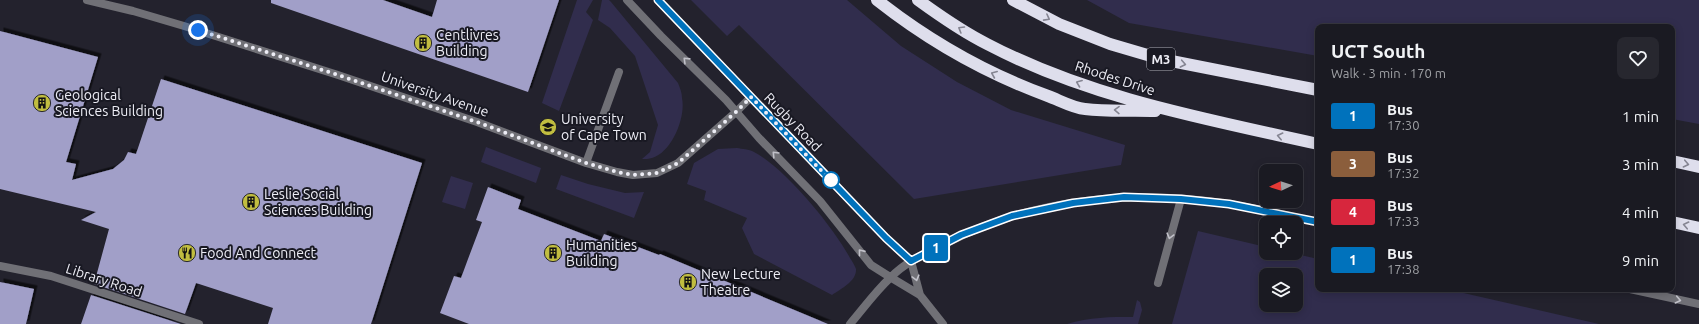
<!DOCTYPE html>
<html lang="en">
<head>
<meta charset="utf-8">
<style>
	:root { --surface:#1a1a22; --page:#27272f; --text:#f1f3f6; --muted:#9fa1a5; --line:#383840 }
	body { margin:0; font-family:Ubuntu,sans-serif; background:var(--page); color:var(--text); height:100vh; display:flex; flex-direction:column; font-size:15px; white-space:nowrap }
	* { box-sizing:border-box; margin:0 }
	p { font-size:13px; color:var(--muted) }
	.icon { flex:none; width:22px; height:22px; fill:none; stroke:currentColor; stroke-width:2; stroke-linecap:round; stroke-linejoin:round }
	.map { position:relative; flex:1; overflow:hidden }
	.drawer { position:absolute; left:1315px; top:24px; width:360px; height:268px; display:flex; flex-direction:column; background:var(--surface); border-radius:8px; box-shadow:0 2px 10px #0003,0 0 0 1px var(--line) }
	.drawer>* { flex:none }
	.badge { padding:0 8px; border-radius:3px; font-size:14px; line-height:26px }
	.needle { width:26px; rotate:266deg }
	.controls { position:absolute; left:1259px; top:164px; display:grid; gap:8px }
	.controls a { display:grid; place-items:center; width:44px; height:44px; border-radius:8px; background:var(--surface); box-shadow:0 2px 10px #0003,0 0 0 1px var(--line); font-size:20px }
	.you { position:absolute; width:20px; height:20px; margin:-10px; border:3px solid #fff; border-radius:50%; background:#1a73e8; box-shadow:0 0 0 6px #1a73e833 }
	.map>.badge { position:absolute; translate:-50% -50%; box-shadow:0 0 0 2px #fff }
	.round { display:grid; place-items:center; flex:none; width:42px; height:42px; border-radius:8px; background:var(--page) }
	.summary { display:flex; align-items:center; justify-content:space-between; height:68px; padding:0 16px }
	h1 { font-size:19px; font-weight:700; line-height:30px }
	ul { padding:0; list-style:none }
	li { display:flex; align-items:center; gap:12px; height:48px; padding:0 16px }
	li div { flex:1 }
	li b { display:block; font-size:15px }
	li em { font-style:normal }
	li .badge { min-width:44px; font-weight:700; text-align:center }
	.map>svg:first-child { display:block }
</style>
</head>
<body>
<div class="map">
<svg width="1699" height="324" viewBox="0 0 1699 324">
	<defs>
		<filter id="shadow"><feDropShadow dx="3.5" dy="-3.5" stdDeviation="0" flood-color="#0009"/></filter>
	</defs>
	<rect width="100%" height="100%" fill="#23222d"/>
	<!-- green -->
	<path fill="#312d4d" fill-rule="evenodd" d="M 577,0 L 593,0 L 586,12 L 593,20 L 559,111 L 542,103 Z
		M 602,0 L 609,0 L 611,2 L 678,83 C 680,88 682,93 682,98 C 686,117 672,152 652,158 C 649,159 645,159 642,159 L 650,152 L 658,125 L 635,56 L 610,28 L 598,20 Z
		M 691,0 L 847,0 L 901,46 L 957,82 L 1011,110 L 1125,145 L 1121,165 L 914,199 L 739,25 L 727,36 Z
		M 1087,0 L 1699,0 L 1699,124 L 1672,119 L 1672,27 L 1318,27 L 1318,56 L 1129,23 Z
		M 486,147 L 541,168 L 536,183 L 481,162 Z
		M 737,148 C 742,149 749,149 754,152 C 785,168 834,228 850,258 C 852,261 855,266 856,269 C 857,281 841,289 832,295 L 754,254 L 742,228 L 747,218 L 704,200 L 706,191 L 687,184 L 694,163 L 718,149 Z
		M 561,175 L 588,184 L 625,193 L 644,192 L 634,218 L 556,189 Z
		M 451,176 L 473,183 L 465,209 L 442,202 Z
		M 1198,231 L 1266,247 L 1266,253 L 1292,253 L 1318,259 L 1318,289 L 1446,289 L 1599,324 L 1172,324 ZM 1266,275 L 1296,275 L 1296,305 L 1266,305 Z
		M 1137,300 L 1140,302 L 1142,310 L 1138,324 L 1067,324 C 1089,317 1111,317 1133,317 Z"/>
	<!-- building -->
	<path fill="#a19fc8" filter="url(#shadow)" d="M 271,0 L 383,0 L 432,17 L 437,0 L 559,0 L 528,92 L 271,3 Z
		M 0,31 L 98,57 L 66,162 L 76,164 L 72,180 L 113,169 L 124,160 L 128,152 L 136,154 L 161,79 L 422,163 L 371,324 L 268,324 L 273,308 L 196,283 L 185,314 L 94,284 L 109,229 L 81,220 L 96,212 L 0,189 Z
		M 488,187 L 521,200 L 518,209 L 601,241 L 604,234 L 659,255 L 660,254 L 828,324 L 469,324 L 440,313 L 454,276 L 461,278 L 468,259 L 482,222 L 476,220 Z
		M 0,282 L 34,289 L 26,324 L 0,324 Z
		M 91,295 L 181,324 L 81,324 Z"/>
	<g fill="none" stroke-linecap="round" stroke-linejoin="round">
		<!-- lane -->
		<path stroke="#707076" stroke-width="8" d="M 87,0 L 133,11 L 184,26 L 338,75 L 477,122 L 586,163 L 617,172 L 633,175 L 657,173 L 678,163 L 736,112 L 751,97
			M 586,163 L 619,72
			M 911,261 L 920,295 L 943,324
			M 0,266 L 51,276 L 199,324
			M 890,277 L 920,295
			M 1158,283 L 1181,199"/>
		<!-- street -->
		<path stroke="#707076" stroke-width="8" d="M 627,0 L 661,36 L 726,100 L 759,138 L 820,201 L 871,265 L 890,277
			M 658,0 L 886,238 L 911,261
			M 1630,289 L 1699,304
			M 850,324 C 863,309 875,292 890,278 C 906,261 928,252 949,242 C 1034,198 1135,189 1229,204 C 1259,209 1288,216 1318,222"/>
		<!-- highway -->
		<path stroke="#dedeec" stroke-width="12" d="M 877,0 C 929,41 985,73 1048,96 C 1059,100 1073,108 1085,109 C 1108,112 1132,110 1155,111
			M 918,0 C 940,16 963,32 987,44 C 1090,98 1206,119 1318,144
			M 1013,0 L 1059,24 L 1110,44 L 1161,59 L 1318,90
			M 1672,161 L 1699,167
			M 1672,222 L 1699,228"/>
	</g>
	<!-- one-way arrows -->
	<defs><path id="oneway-chevron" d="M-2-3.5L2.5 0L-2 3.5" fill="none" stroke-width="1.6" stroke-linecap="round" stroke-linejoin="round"/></defs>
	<g stroke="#858592">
		<use href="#oneway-chevron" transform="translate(1047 18) rotate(28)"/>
		<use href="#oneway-chevron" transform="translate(961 29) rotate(-149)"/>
		<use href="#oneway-chevron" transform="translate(1183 64) rotate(11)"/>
		<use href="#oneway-chevron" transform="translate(994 74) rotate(-157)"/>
		<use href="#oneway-chevron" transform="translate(1079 83) rotate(-159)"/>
		<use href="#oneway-chevron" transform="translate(1117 110) rotate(-179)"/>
		<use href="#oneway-chevron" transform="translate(1280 136) rotate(-167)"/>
		<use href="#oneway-chevron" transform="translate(1686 164) rotate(12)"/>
		<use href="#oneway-chevron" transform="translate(1686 225) rotate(-168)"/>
	</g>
	<g stroke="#c1c1c9">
		<use href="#oneway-chevron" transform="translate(686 60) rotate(-136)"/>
		<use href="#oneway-chevron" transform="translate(775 154) rotate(-134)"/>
		<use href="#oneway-chevron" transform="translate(1170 236) rotate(105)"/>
		<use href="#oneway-chevron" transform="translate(861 252) rotate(-129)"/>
		<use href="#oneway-chevron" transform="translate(916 278) rotate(75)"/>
		<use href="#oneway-chevron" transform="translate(1678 300) rotate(12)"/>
	</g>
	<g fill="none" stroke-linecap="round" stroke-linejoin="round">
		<defs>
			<path id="line" d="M 658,0 L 886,238 L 911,261 L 961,235 L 1012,216 L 1073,203 L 1124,197 L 1181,199 L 1229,204 L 1318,222"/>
		</defs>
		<!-- line casing -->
		<use href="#line" stroke="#fff" stroke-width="9"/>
		<!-- line -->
		<use href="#line" stroke="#0072bc" stroke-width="6"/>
		<!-- walk -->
		<path stroke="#ededf5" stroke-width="4" stroke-dasharray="0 7.2" d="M 198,30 L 338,75 L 477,122 L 586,163 L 617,172 L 633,175 L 657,173 L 678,163 L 736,112 L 751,97 L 834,184 L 831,180"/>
	</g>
	<!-- icons -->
	<defs>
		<symbol id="building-disc" viewBox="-11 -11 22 22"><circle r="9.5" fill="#c1bd40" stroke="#191923"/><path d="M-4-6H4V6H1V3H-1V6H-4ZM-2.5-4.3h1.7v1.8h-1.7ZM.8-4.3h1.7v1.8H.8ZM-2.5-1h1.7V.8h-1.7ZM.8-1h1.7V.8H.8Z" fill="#111"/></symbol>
		<symbol id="university-disc" viewBox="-11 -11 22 22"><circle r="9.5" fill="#c1bd40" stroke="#191923"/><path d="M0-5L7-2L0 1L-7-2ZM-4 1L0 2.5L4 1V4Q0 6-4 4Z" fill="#111"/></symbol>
		<symbol id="restaurant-disc" viewBox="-11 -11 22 22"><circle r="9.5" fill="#c1bd40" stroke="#191923"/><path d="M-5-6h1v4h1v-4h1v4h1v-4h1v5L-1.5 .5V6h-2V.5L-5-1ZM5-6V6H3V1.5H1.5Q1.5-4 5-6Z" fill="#111"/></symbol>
	</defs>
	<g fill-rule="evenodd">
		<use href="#building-disc" x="413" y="33" width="20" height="20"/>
		<use href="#building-disc" x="32" y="93" width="20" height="20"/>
		<use href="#university-disc" x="538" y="117" width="20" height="20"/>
		<use href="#building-disc" x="241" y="192" width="20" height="20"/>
		<use href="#restaurant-disc" x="177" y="243" width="20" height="20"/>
		<use href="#building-disc" x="543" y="243" width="20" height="20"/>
		<use href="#building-disc" x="678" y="272" width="20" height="20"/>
	</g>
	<!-- markers -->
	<circle fill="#fff" stroke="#0072bc" stroke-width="2" cx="831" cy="180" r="8"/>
	<g text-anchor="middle" stroke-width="4" stroke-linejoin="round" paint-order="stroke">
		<!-- shield labels -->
		<rect fill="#191923" stroke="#adadb6" stroke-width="1" x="1147" y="48" width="28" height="22" rx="3"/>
		<g font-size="13" font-weight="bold" fill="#ededf5">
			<text x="1161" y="64">M3</text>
		</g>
		<!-- poi labels -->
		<g font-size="14" fill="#ededf5" stroke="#191923" text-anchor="start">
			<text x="436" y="40">Centlivres<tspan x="436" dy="16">Building</tspan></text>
			<text x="55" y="100">Geological<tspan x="55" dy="16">Sciences Building</tspan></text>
			<text x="561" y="124">University<tspan x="561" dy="16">of Cape Town</tspan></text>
			<text x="264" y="199">Leslie Social<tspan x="264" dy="16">Sciences Building</tspan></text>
			<text x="566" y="250">Humanities<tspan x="566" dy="16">Building</tspan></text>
			<text x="200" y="258">Food And Connect</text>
			<text x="701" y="279">New Lecture<tspan x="701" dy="16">Theatre</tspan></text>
		</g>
		<!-- street labels -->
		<g font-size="14" fill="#ededf5" stroke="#191923">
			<text transform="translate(1115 78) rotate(18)" y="5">Rhodes Drive</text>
			<text transform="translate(435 94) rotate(19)" y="5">University Avenue</text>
			<text transform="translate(793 122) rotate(46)" y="5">Rugby Road</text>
			<text transform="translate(104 280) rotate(18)" y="5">Library Road</text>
		</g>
	</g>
</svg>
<div class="controls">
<a><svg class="needle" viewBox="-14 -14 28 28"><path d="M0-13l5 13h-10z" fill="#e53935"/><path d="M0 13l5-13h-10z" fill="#9fa1a5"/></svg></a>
<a><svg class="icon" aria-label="locate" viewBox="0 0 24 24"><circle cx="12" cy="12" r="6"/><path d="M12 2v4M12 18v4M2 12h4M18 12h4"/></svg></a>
<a><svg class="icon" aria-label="layers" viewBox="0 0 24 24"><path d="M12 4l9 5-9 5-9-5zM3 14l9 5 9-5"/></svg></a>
</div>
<div class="you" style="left:198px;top:30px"></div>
<b class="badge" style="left:936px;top:248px;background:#0072bc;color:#fff">1</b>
<section class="drawer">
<div class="summary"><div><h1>UCT South</h1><p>Walk · 3 min · 170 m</p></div><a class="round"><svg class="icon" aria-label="heart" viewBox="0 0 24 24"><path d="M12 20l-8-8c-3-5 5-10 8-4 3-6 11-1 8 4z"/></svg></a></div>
<ul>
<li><span class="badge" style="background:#0072bc;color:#fff">1</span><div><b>Bus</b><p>17:30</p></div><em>1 min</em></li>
<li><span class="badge" style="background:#8b5e3c;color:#fff">3</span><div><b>Bus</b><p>17:32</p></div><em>3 min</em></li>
<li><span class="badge" style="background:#d7263d;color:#fff">4</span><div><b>Bus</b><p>17:33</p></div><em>4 min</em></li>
<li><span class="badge" style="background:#0072bc;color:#fff">1</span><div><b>Bus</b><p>17:38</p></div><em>9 min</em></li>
</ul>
</section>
</div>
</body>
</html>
